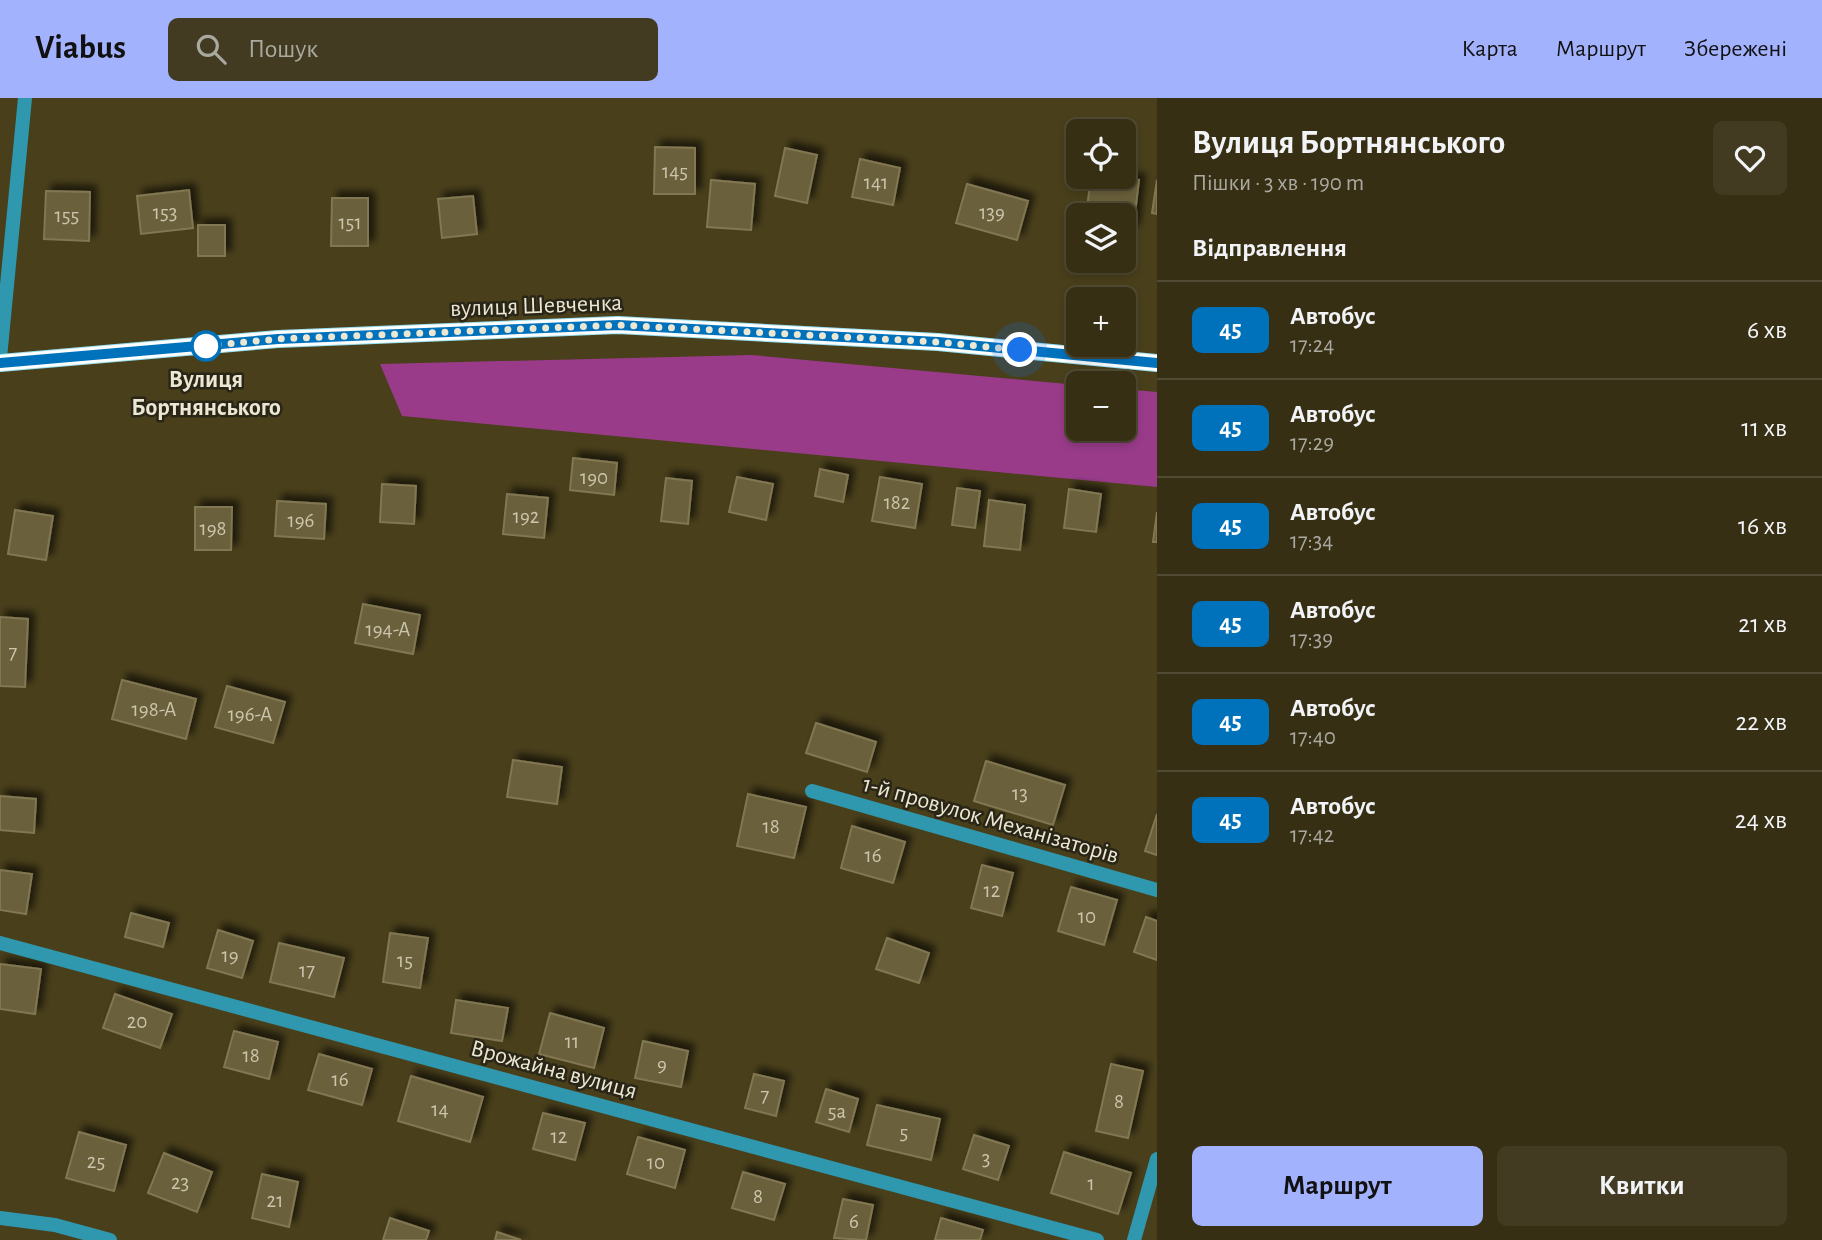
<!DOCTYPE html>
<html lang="uk">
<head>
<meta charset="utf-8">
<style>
	:root { --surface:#372f14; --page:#423b22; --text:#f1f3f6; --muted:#aaa9a0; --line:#514a34; --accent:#a3b2fd }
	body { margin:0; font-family:"Alegreya Sans",sans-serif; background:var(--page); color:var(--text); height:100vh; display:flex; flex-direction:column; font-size:26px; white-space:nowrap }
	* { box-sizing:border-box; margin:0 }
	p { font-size:23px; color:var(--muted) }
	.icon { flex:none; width:38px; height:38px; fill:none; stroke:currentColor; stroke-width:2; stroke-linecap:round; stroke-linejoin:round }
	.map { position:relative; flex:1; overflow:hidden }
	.details { display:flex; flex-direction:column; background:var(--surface); width:665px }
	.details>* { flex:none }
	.badge { padding:0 14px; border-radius:10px; font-size:24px; line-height:46px }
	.controls { position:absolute; left:1066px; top:21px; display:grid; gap:14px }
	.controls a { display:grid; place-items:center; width:70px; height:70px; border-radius:10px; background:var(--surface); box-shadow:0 4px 10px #0003,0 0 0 2px var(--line); font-size:35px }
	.you { position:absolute; width:35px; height:35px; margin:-18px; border:5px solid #fff; border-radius:50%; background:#1a73e8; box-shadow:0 0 0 10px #1a73e833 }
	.map>.badge { position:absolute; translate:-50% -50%; box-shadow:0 0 0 4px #fff }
	h2 { padding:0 35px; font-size:26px; line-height:63px }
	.round { display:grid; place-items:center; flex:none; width:74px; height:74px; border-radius:10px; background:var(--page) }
	.head { display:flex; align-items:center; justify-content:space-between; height:119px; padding:0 35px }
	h1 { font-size:33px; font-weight:700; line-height:52px }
	.cta { display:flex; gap:14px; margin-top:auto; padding:14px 35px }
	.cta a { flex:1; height:80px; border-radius:10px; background:var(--accent); color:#111; font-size:28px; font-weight:700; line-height:80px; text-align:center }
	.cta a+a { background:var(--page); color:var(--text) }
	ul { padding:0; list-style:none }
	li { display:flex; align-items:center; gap:21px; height:98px; padding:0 35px; border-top:2px solid var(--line) }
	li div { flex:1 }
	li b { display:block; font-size:26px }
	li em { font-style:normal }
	li .badge { min-width:77px; font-weight:700; text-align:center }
	header { display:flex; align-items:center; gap:42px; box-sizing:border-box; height:98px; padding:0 35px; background:var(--accent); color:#111 }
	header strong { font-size:33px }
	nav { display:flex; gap:38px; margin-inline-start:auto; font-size:24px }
	.search { width:490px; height:63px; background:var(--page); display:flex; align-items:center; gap:18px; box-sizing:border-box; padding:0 24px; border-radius:10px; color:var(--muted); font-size:26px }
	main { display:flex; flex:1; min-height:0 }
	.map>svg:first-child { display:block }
</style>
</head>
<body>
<header>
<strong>Viabus</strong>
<div class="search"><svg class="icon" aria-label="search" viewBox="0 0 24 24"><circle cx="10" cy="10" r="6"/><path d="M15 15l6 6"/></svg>Пошук</div>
<nav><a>Карта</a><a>Маршрут</a><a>Збережені</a></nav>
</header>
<main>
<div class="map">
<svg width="1157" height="1142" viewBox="0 0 1157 1142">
	<defs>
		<filter id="shadow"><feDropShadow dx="6" dy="-6" stdDeviation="3.5" flood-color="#0009"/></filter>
	</defs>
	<rect width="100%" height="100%" fill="#493f1b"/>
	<!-- green -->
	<path fill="#993b89" d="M 752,257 L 1078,287 L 1078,331 L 1124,331 L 1124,291 L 1157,294 L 1157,389 L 402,318 L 380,266 Z"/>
	<!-- building -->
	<path fill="#6a603b" stroke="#817752" stroke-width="2" filter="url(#shadow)" d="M 655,49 L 695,50 L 695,96 L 654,96 Z
		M 785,50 L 817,57 L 807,105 L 775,98 Z
		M 860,61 L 900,70 L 893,107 L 852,99 Z
		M 1091,79 L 1139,82 L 1133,132 L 1124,131 L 1124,117 L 1086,117 Z
		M 711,82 L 755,86 L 751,132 L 707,129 Z
		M 1157,82 L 1157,116 L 1152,115 Z
		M 967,86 L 1028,103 L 1017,142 L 956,125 Z
		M 189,92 L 193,130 L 141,136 L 137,98 Z
		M 46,93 L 90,94 L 89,143 L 44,141 Z
		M 473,98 L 477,136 L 442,140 L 438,101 Z
		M 332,100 L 368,100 L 368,148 L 331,148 Z
		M 198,127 L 225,127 L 225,158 L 198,158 Z
		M 573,360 L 617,365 L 614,397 L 570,392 Z
		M 820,371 L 848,377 L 843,404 L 815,398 Z
		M 737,379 L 773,386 L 766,422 L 729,414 Z
		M 880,379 L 922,386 L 915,430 L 872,423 Z
		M 666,380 L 692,383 L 688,426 L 661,423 Z
		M 382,386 L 416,388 L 414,426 L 380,424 Z
		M 957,390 L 980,393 L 975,430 L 952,427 Z
		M 1069,391 L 1101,396 L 1096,434 L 1064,430 Z
		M 507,396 L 548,400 L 544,440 L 503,436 Z
		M 989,402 L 1025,407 L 1020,452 L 984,448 Z
		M 277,403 L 326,406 L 324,441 L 275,438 Z
		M 195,409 L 232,409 L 231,452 L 195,452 Z
		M 15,412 L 53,418 L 46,462 L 8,456 Z
		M 1157,414 L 1157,444 L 1153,444 Z
		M 363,506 L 420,517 L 413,556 L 355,545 Z
		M 0,519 L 28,521 L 25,589 L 0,588 Z
		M 122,582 L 196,601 L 186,641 L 112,621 Z
		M 227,588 L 285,604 L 273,645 L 215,629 Z
		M 816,625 L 876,644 L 867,674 L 806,655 Z
		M 513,662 L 562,669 L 557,706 L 507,699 Z
		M 986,663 L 1065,687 L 1053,727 L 974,703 Z
		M 748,696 L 806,709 L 794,760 L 737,748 Z
		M 0,698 L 36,701 L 34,735 L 0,732 Z
		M 1157,716 L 1157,757 L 1145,753 Z
		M 852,728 L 905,744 L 893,785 L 841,770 Z
		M 982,767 L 1013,775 L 1002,818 L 971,810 Z
		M 0,772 L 32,776 L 26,816 L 0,812 Z
		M 1071,789 L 1117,802 L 1104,847 L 1058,833 Z
		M 131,815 L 169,825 L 163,849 L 125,839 Z
		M 1146,819 L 1157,823 L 1157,862 L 1134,854 Z
		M 218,832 L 253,843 L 242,880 L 207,870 Z
		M 390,835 L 428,840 L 420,890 L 383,884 Z
		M 887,840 L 929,855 L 919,885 L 876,871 Z
		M 279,845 L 344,860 L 334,899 L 270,884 Z
		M 0,866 L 41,871 L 35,916 L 0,911 Z
		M 115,896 L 172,916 L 160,950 L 103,930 Z
		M 456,902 L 508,910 L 502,943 L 451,935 Z
		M 550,915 L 604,930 L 594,970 L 539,956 Z
		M 234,933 L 278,944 L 269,981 L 224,969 Z
		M 643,943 L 688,953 L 681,989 L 635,980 Z
		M 319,956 L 372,971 L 362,1007 L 308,992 Z
		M 1111,966 L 1143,973 L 1128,1040 L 1096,1033 Z
		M 754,976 L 784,983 L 776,1018 L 745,1010 Z
		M 411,978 L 483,999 L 470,1044 L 398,1023 Z
		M 826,991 L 858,1001 L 849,1034 L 816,1024 Z
		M 877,1007 L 940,1021 L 931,1062 L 867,1047 Z
		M 543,1015 L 585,1025 L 575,1062 L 533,1051 Z
		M 79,1034 L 126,1047 L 114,1093 L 66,1080 Z
		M 974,1037 L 1009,1048 L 998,1082 L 963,1071 Z
		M 638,1039 L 685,1052 L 675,1090 L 627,1076 Z
		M 1064,1054 L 1131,1075 L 1118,1116 L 1051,1095 Z
		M 164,1055 L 212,1074 L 197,1114 L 148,1095 Z
		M 743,1074 L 785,1086 L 774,1122 L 732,1110 Z
		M 262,1076 L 298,1084 L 289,1129 L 252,1120 Z
		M 843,1101 L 873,1107 L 866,1142 L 834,1140 Z
		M 390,1120 L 429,1133 L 426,1142 L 383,1142 Z
		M 941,1120 L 983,1132 L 980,1142 L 935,1142 Z
		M 497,1134 L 521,1142 L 495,1142 Z"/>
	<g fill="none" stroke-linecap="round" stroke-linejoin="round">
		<!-- minor -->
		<path stroke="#2f98ae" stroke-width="14" d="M 0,260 L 25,0
			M 812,693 L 1157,792
			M 0,845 L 1097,1142
			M 0,1120 L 55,1127 L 110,1142
			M 1134,1142 L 1157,1061"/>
		<!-- primary -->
		<path stroke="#98dff0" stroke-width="18" d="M 0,265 L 278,241 L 618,227 L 938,244 L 1157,265"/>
	</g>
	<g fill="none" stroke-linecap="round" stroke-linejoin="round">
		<defs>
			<path id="line" d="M 0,265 L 278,241 L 618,227 L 938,244 L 1157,265"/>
		</defs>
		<!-- line casing -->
		<use href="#line" stroke="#fff" stroke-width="16"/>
		<!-- line -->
		<use href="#line" stroke="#0072bc" stroke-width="10"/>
		<!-- walk -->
		<path stroke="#ece7d3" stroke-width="7" stroke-dasharray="0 12.6" d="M 206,248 L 278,241 L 618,227 L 938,244 L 1020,252"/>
	</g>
	<!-- markers -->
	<circle fill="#fff" stroke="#0072bc" stroke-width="3.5" cx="206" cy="248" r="14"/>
	<g text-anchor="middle" stroke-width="5" stroke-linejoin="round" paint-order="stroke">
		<!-- number labels -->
		<g font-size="21" fill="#ccc5ad">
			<text x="675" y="80">145</text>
			<text x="876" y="91">141</text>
			<text x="165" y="121">153</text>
			<text x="992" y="121">139</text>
			<text x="67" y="124">155</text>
			<text x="350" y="131">151</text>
			<text x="594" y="386">190</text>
			<text x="897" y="411">182</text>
			<text x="526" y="425">192</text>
			<text x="301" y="429">196</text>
			<text x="213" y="437">198</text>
			<text x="388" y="538">194-А</text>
			<text x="13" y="561">7</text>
			<text x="154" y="618">198-А</text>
			<text x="250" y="623">196-А</text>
			<text x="1020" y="702">13</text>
			<text x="771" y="735">18</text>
			<text x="873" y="764">16</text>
			<text x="992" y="799">12</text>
			<text x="1087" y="825">10</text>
			<text x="230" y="864">19</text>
			<text x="405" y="869">15</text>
			<text x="307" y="879">17</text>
			<text x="137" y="930">20</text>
			<text x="572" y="950">11</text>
			<text x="251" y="964">18</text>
			<text x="662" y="973">9</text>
			<text x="340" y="988">16</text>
			<text x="765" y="1004">7</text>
			<text x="1119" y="1010">8</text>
			<text x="440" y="1018">14</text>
			<text x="837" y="1020">5а</text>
			<text x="904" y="1041">5</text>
			<text x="559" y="1045">12</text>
			<text x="986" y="1067">3</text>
			<text x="96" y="1070">25</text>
			<text x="656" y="1071">10</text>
			<text x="180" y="1091">23</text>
			<text x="1091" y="1092">1</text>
			<text x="758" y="1105">8</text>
			<text x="275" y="1109">21</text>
			<text x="854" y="1130">6</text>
		</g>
		<!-- street labels -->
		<g font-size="24" fill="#ece7d3" stroke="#2a2617">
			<text transform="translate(536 207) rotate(-2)" y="8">вулиця Шевченка</text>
			<text transform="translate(991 721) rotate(16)" y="8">1-й провулок Механізаторів</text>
			<text transform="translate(554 971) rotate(15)" y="8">Врожайна вулиця</text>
		</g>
		<!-- stop labels -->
		<g font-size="24" font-weight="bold" fill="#ece7d3" stroke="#2a2617">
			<text x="206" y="289">Вулиця<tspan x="206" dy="28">Бортнянського</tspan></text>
		</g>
	</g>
</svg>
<div class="controls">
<a><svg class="icon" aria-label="locate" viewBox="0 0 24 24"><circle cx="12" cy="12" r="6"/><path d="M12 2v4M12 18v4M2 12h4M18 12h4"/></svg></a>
<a><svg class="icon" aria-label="layers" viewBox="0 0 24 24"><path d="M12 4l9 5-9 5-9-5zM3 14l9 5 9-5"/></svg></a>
<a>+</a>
<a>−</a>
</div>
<div class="you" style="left:1020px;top:252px"></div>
</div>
<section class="details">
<div class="head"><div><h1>Вулиця Бортнянського</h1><p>Пішки · 3 хв · 190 m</p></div><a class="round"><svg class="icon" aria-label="heart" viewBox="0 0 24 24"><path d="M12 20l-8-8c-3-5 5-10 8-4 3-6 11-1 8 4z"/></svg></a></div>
<h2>Відправлення</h2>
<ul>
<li><span class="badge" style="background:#0072bc;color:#fff">45</span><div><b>Автобус</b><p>17:24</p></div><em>6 хв</em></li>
<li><span class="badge" style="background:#0072bc;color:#fff">45</span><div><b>Автобус</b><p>17:29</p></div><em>11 хв</em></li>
<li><span class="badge" style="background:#0072bc;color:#fff">45</span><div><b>Автобус</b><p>17:34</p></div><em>16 хв</em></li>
<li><span class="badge" style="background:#0072bc;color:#fff">45</span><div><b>Автобус</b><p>17:39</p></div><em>21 хв</em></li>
<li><span class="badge" style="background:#0072bc;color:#fff">45</span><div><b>Автобус</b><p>17:40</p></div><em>22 хв</em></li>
<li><span class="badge" style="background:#0072bc;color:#fff">45</span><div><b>Автобус</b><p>17:42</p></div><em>24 хв</em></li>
</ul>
<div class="cta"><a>Маршрут</a><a>Квитки</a></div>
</section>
</main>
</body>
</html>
